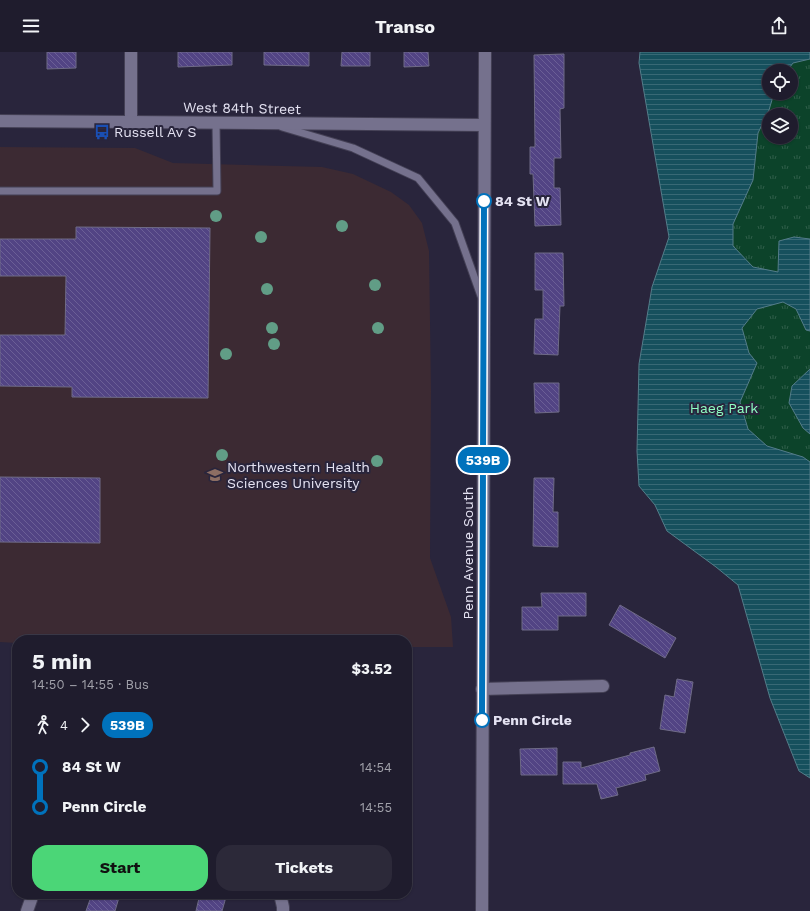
<!DOCTYPE html>
<html lang="en">
<head>
<meta charset="utf-8">
<style>
	:root { --surface:#1f1c2d; --page:#2c2939; --text:#f1f3f6; --muted:#a1a1aa; --line:#3c3a49; --accent:#4bd677 }
	body { margin:0; font-family:"Work Sans",sans-serif; background:var(--page); color:var(--text); height:100vh; display:flex; flex-direction:column; font-size:15px; white-space:nowrap }
	* { box-sizing:border-box; margin:0 }
	p { font-size:13px; color:var(--muted) }
	.icon { flex:none; width:22px; height:22px; fill:none; stroke:currentColor; stroke-width:2; stroke-linecap:round; stroke-linejoin:round }
	.map { position:relative; flex:1; overflow:hidden }
	.drawer { position:absolute; left:12px; top:583px; width:400px; height:264px; display:flex; flex-direction:column; background:var(--surface); border-radius:16px; box-shadow:0 1px 3px #0004,0 0 0 1px var(--line) }
	.drawer>* { flex:none }
	.badge { padding:0 8px; border-radius:13px; font-size:14px; line-height:26px }
	.buttons { position:absolute; left:762px; top:12px; display:grid; gap:8px }
	.buttons a { display:grid; place-items:center; width:36px; height:36px; border-radius:50%; background:var(--surface); box-shadow:0 1px 3px #0004,0 0 0 1px var(--line); font-size:20px }
	.map>.badge { position:absolute; translate:-50% -50%; box-shadow:0 0 0 2px #fff }
	.legs { display:flex; align-items:center; gap:6px; height:44px; padding:0 20px; font-size:13px }
	.legs p { margin-inline-start:auto }
	.overview { display:flex; align-items:center; justify-content:space-between; height:68px; padding:0 20px }
	h1 { font-size:22px; font-weight:700; line-height:30px }
	.action { display:flex; gap:8px; margin-top:auto; padding:8px 20px }
	.action a { flex:1; height:46px; border-radius:16px; background:var(--accent); color:#111; font-size:16px; font-weight:700; line-height:46px; text-align:center }
	.action a+a { background:var(--page); color:var(--text) }
	ul { padding:0 20px; list-style:none }
	li { display:flex; align-items:center; gap:14px; height:40px; font-size:15px }
	li i { display:grid; place-items:center; width:6px; height:100%; margin:0 5px; background:currentColor }
	li i::after { content:''; width:10px; height:10px; margin:-5px; border:3px solid; border-radius:50%; background:var(--surface) }
	li p { margin-inline-start:auto }
	li:first-child i { background:linear-gradient(#0000 50%,currentColor 0) }
	li:last-child i { background:linear-gradient(currentColor 50%,#0000 0) }
	header { display:flex; justify-content:space-between; align-items:center; height:52px; padding:0 20px; background:var(--surface); font-size:18px; font-weight:700 }
	.map>svg:first-child { display:block }
</style>
</head>
<body>
<header><svg class="icon" aria-label="menu" viewBox="0 0 24 24"><path d="M4 6h16M4 12h16M4 18h16"/></svg>Transo<svg class="icon" aria-label="share" viewBox="0 0 24 24"><path d="M12 15V3M7 8l5-5 5 5M5 13v7h14v-7"/></svg></header>
<div class="map">
<svg width="810" height="859" viewBox="0 0 810 859">
	<defs>
		<pattern id="park-tufts" width="24" height="20" patternUnits="userSpaceOnUse"><rect width="24" height="20" fill="#0c432a"/><path d="M3 7l-1-3M5 7V3M7 7l1-3M15 17l-1-3M17 17v-4M19 17l1-3" fill="none" stroke="#2f5e49"/></pattern>
		<pattern id="water-rules" width="6" height="5" patternUnits="userSpaceOnUse"><rect width="6" height="5" fill="#16505d"/><path d="M0 2.5h6" fill="none" stroke="#386975"/></pattern>
		<pattern id="building-back-hatch" width="6" height="6" patternUnits="userSpaceOnUse"><rect width="6" height="6" fill="#524484"/><path d="M-1 5l2 2M0 0l6 6M5-1l2 2" fill="none" stroke="#6b5f96"/></pattern>
	</defs>
	<rect width="100%" height="100%" fill="#29253c"/>
	<!-- education -->
	<path fill="#3c2a33" d="M 0,95 L 135,96 L 173,111 L 322,115 L 353,122 L 391,140 L 409,153 L 422,171 L 429,199 L 431,339 L 430,506 L 451,565 L 453,595 L 407,595 L 407,588 L 17,588 L 17,591 L 0,590 Z"/>
	<!-- park -->
	<path fill="url(#park-tufts)" fill-rule="evenodd" d="M 640,0 L 810,0 L 810,726 L 799,719 L 770,646 L 738,533 L 716,515 L 667,479 L 655,453 L 639,434 L 637,399 L 639,312 L 652,235 L 669,185 L 639,11 ZM 769,19 L 791,19 L 791,41 L 769,41 ZM 769,63 L 791,63 L 791,85 L 769,85 Z"/>
	<!-- water -->
	<path fill="url(#water-rules)" stroke="#547c8a" d="M 640,0 L 810,0 L 810,7 L 793,11 L 787,19 L 769,19 L 769,41 L 774,41 L 769,58 L 758,81 L 753,128 L 733,172 L 733,194 L 753,215 L 778,220 L 779,189 L 794,185 L 810,187 L 810,279 L 806,278 L 796,257 L 783,250 L 757,257 L 742,276 L 749,301 L 757,311 L 740,350 L 748,377 L 767,394 L 803,405 L 810,410 L 810,726 L 799,719 L 770,646 L 738,533 L 716,515 L 667,479 L 655,453 L 639,434 L 637,399 L 639,312 L 652,235 L 669,185 L 639,11 Z
		M 810,317 L 810,382 L 803,376 L 789,351 L 792,334 Z"/>
	<!-- building -->
	<path fill="url(#building-back-hatch)" stroke="#6f6b87" d="M 47,0 L 76,0 L 76,16 L 47,17 Z
		M 178,0 L 232,0 L 232,13 L 178,15 Z
		M 264,0 L 309,0 L 309,14 L 264,13 Z
		M 342,0 L 370,0 L 370,14 L 341,14 Z
		M 404,0 L 428,0 L 429,14 L 404,15 Z
		M 564,2 L 564,56 L 560,57 L 561,106 L 554,106 L 554,136 L 560,136 L 561,173 L 535,174 L 533,122 L 530,122 L 530,95 L 535,95 L 534,3 Z
		M 76,175 L 210,176 L 208,346 L 72,345 L 72,335 L 0,334 L 0,283 L 65,283 L 66,224 L 0,224 L 0,187 L 76,187 Z
		M 535,201 L 563,201 L 564,254 L 560,254 L 558,303 L 534,302 L 535,267 L 543,267 L 543,238 L 535,238 Z
		M 534,331 L 559,331 L 559,360 L 535,361 Z
		M 0,425 L 100,426 L 100,491 L 0,490 Z
		M 534,426 L 554,426 L 553,460 L 558,460 L 558,495 L 533,494 Z
		M 541,541 L 586,541 L 586,564 L 558,564 L 558,578 L 522,578 L 522,555 L 542,555 Z
		M 620,553 L 676,586 L 665,606 L 609,573 Z
		M 677,627 L 693,630 L 685,681 L 660,677 L 665,643 L 674,645 Z
		M 654,695 L 660,719 L 645,723 L 646,728 L 616,736 L 618,743 L 601,747 L 597,732 L 563,732 L 563,710 L 581,710 L 581,716 L 630,703 L 630,701 Z
		M 557,696 L 557,723 L 521,723 L 520,697 Z
		M 92,842 L 120,842 L 115,859 L 86,859 Z
		M 200,842 L 212,842 L 226,845 L 222,859 L 196,859 Z"/>
	<g fill="none" stroke-linecap="round" stroke-linejoin="round">
		<defs>
			<path id="lane" d="M 282,75 L 353,96 L 418,126 L 455,171 L 481,244
				M 0,139 L 217,139 L 216,71"/>
			<path id="street" d="M 131,70 L 131,0
				M 482,637 L 603,634
				M 280,842 L 283,855 L 283,859
				M 27,859 L 33,842"/>
			<path id="secondary" d="M 0,69 L 484,73
				M 482,859 L 485,0"/>
		</defs>
		<!-- lane casing -->
		<use href="#lane" stroke="#444055" stroke-width="9"/>
		<!-- street casing -->
		<use href="#street" stroke="#444055" stroke-width="14"/>
		<!-- secondary casing -->
		<use href="#secondary" stroke="#444055" stroke-width="14"/>
		<!-- lane -->
		<use href="#lane" stroke="#75718d" stroke-width="7"/>
		<!-- street -->
		<use href="#street" stroke="#75718d" stroke-width="12"/>
		<!-- secondary -->
		<use href="#secondary" stroke="#75718d" stroke-width="12"/>
	</g>
	<!-- trees -->
	<g fill="#619d86">
		<circle cx="216" cy="164" r="6"/>
		<circle cx="342" cy="174" r="6"/>
		<circle cx="261" cy="185" r="6"/>
		<circle cx="375" cy="233" r="6"/>
		<circle cx="267" cy="237" r="6"/>
		<circle cx="272" cy="276" r="6"/>
		<circle cx="378" cy="276" r="6"/>
		<circle cx="274" cy="292" r="6"/>
		<circle cx="226" cy="302" r="6"/>
		<circle cx="222" cy="403" r="6"/>
		<circle cx="377" cy="409" r="6"/>
	</g>
	<g fill="none" stroke-linecap="round" stroke-linejoin="round">
		<defs>
			<path id="line-1" d="M 482,668 L 484,149"/>
		</defs>
		<!-- line-1 casing -->
		<use href="#line-1" stroke="#fff" stroke-width="9"/>
		<!-- line-1 -->
		<use href="#line-1" stroke="#0072bc" stroke-width="6"/>
	</g>
	<!-- icons -->
	<defs>
		<symbol id="bus-bare" viewBox="-9 -9 18 18"><path d="M-5-6H5V4H4V6H2V4H-2V6H-4V4H-5ZM-3.5-4V0h7V-4ZM-3.5 1.2v1.5H-2V1.2ZM2 1.2v1.5H3.5V1.2Z" fill="#1a4fb4" stroke="#29253c" stroke-width="2.5" paint-order="stroke"/></symbol>
		<symbol id="university-bare" viewBox="-9 -9 18 18"><path d="M0-5L7-2L0 1L-7-2ZM-4 1L0 2.5L4 1V4Q0 6-4 4Z" fill="#8d6e63" stroke="#29253c" stroke-width="2.5" paint-order="stroke"/></symbol>
	</defs>
	<g fill-rule="evenodd">
		<use href="#bus-bare" x="91" y="69" width="22" height="22"/>
		<use href="#university-bare" x="204" y="412" width="22" height="22"/>
	</g>
	<!-- markers -->
	<g fill="#fff" stroke="#0072bc" stroke-width="2">
		<circle cx="484" cy="149" r="7"/>
		<circle cx="482" cy="668" r="7"/>
	</g>
	<g text-anchor="middle" stroke-width="4" stroke-linejoin="round" paint-order="stroke">
		<!-- street labels -->
		<g font-size="14" fill="#e4e2f2" stroke="#29253c">
			<text transform="translate(242 56) rotate(1)" y="5">West 84th Street</text>
			<text transform="translate(468 501) rotate(-90)" y="5">Penn Avenue South</text>
		</g>
		<!-- poi labels -->
		<g font-size="14" fill="#e4e2f2" stroke="#29253c" text-anchor="start">
			<text x="114" y="85">Russell Av S</text>
			<text x="227" y="420">Northwestern Health<tspan x="227" dy="16">Sciences University</tspan></text>
		</g>
		<!-- stop labels -->
		<g font-size="14" font-weight="bold" fill="#e4e2f2" stroke="#29253c" text-anchor="start">
			<text x="495" y="154">84 St W</text>
			<text x="493" y="673">Penn Circle</text>
		</g>
		<!-- park labels -->
		<g font-size="14" fill="#8fffc3" stroke="#29253c">
			<text x="724" y="361">Haeg Park</text>
		</g>
	</g>
</svg>
<div class="buttons">
<a><svg class="icon" aria-label="locate" viewBox="0 0 24 24"><circle cx="12" cy="12" r="6"/><path d="M12 2v4M12 18v4M2 12h4M18 12h4"/></svg></a>
<a><svg class="icon" aria-label="layers" viewBox="0 0 24 24"><path d="M12 4l9 5-9 5-9-5zM3 14l9 5 9-5"/></svg></a>
</div>
<b class="badge" style="left:483px;top:408px;background:#0072bc;color:#fff">539B</b>
<section class="drawer">
<div class="overview"><div><h1>5 min</h1><p>14:50 – 14:55 · Bus</p></div><b>$3.52</b></div>
<div class="legs"><svg class="icon" aria-label="walk" viewBox="0 0 24 24"><circle cx="13" cy="4" r="2"/><path d="M13 8l-2 6 4 7M11 14l-3 7M7 12l3-4h3l4 4"/></svg>4<svg class="icon" aria-label="forward" viewBox="0 0 24 24"><path d="M9 5l7 7-7 7"/></svg><b class="badge" style="background:#0072bc;color:#fff">539B</b></div>
<ul>
<li><i style="color:#0072bc"></i><b>84 St W</b><p>14:54</p></li>
<li><i style="color:#0072bc"></i><b>Penn Circle</b><p>14:55</p></li>
</ul>
<div class="action"><a>Start</a><a>Tickets</a></div>
</section>
</div>
</body>
</html>
